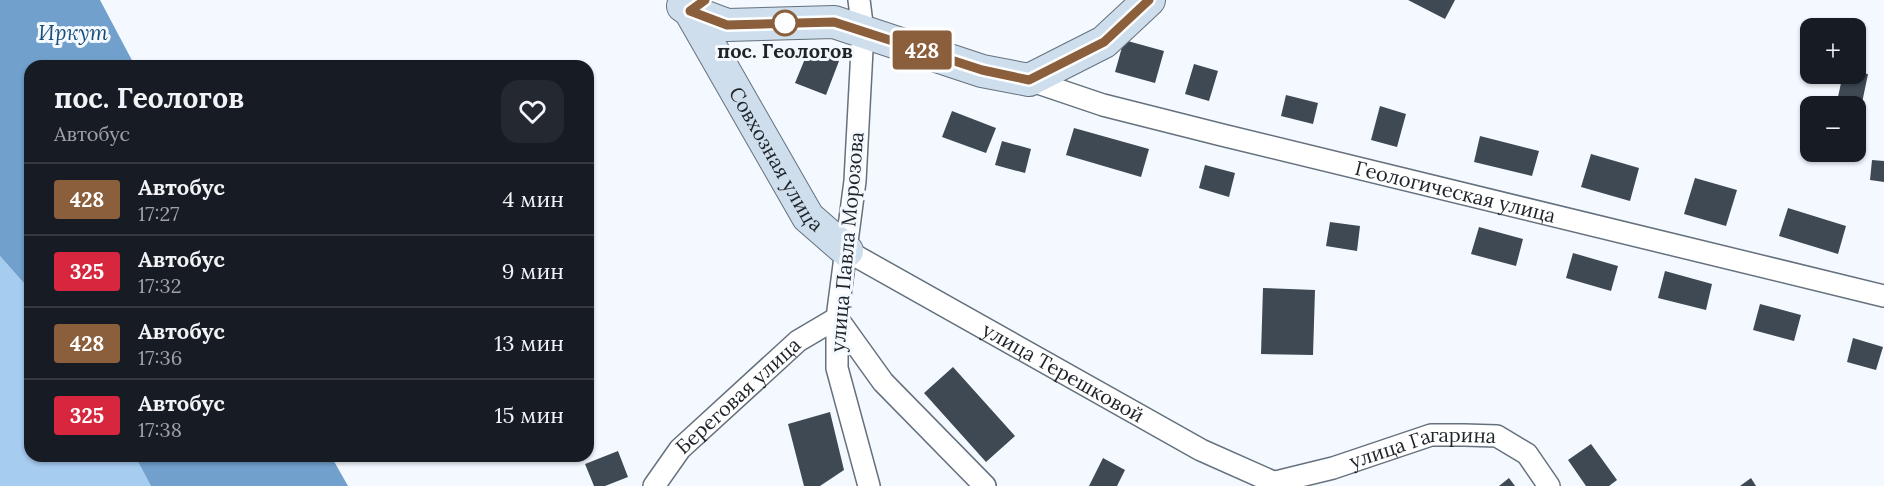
<!DOCTYPE html>
<html lang="ru">
<head>
<meta charset="utf-8">
<style>
	:root { --surface:#171b24; --page:#242831; --text:#f1f3f6; --muted:#9ea1a6; --line:#363941 }
	body { margin:0; font-family:Lora,serif; background:var(--page); color:var(--text); height:100vh; display:flex; flex-direction:column; font-size:22px; white-space:nowrap }
	* { box-sizing:border-box; margin:0 }
	p { font-size:20px; color:var(--muted) }
	.icon { flex:none; width:33px; height:33px; fill:none; stroke:currentColor; stroke-width:2; stroke-linecap:round; stroke-linejoin:round }
	.map { position:relative; flex:1; overflow:hidden }
	.details { position:absolute; left:24px; top:60px; width:570px; height:402px; display:flex; flex-direction:column; background:var(--surface); border-radius:18px; box-shadow:0 2px 4px #0004 }
	.details>* { flex:none }
	.badge { padding:0 12px; border-radius:4px; font-size:21px; line-height:39px }
	.buttons { position:absolute; left:1800px; top:18px; display:grid; gap:12px }
	.buttons a { display:grid; place-items:center; width:66px; height:66px; border-radius:12px; background:var(--surface); box-shadow:0 2px 4px #0004; font-size:30px }
	.map>.badge { position:absolute; translate:-50% -50%; box-shadow:0 0 0 3px #fff }
	.round { display:grid; place-items:center; flex:none; width:63px; height:63px; border-radius:18px; background:var(--page) }
	.head { display:flex; align-items:center; justify-content:space-between; height:102px; padding:0 30px }
	h1 { font-size:28px; font-weight:700; line-height:45px }
	ul { padding:0; list-style:none }
	li { display:flex; align-items:center; gap:18px; height:72px; padding:0 30px; border-top:2px solid var(--line) }
	li div { flex:1 }
	li b { display:block; font-size:22px }
	li em { font-style:normal }
	li .badge { min-width:66px; font-weight:700; text-align:center }
	.map>svg:first-child { display:block }
</style>
</head>
<body>
<div class="map">
<svg width="1884" height="486" viewBox="0 0 1884 486">
	<rect width="100%" height="100%" fill="#f4f9ff"/>
	<!-- green -->
	<path fill="#a6ccf0" d="M 0,256 L 30,290 L 30,456 L 135,456 L 151,486 L 0,486 Z"/>
	<!-- water -->
	<path fill="#71a0cc" d="M 0,0 L 100,0 L 135,66 L 30,66 L 30,290 L 0,256 Z
		M 135,456 L 331,456 L 348,486 L 151,486 Z"/>
	<!-- building -->
	<path fill="#3e4954" d="M 1408,0 L 1455,0 L 1445,19 Z
		M 1124,40 L 1164,51 L 1155,83 L 1115,72 Z
		M 809,49 L 839,61 L 826,95 L 795,83 Z
		M 1194,64 L 1218,71 L 1209,101 L 1185,94 Z
		M 1856,72 L 1868,74 L 1857,127 L 1856,106 L 1836,106 L 1843,74 Z
		M 1286,95 L 1318,103 L 1313,124 L 1281,116 Z
		M 1380,106 L 1406,114 L 1397,147 L 1371,140 Z
		M 952,111 L 996,128 L 986,153 L 942,137 Z
		M 1074,128 L 1149,149 L 1141,177 L 1066,155 Z
		M 1480,136 L 1539,151 L 1532,176 L 1474,162 Z
		M 1002,141 L 1031,149 L 1025,173 L 995,165 Z
		M 1591,154 L 1639,168 L 1630,201 L 1581,187 Z
		M 1872,160 L 1884,161 L 1884,182 L 1870,180 Z
		M 1205,165 L 1235,173 L 1229,197 L 1199,188 Z
		M 1695,178 L 1737,190 L 1726,226 L 1684,214 Z
		M 1788,208 L 1846,226 L 1838,254 L 1779,236 Z
		M 1330,222 L 1360,226 L 1357,251 L 1326,246 Z
		M 1479,227 L 1523,239 L 1516,266 L 1471,254 Z
		M 1573,253 L 1618,266 L 1611,291 L 1566,278 Z
		M 1665,271 L 1712,284 L 1706,310 L 1658,298 Z
		M 1263,288 L 1315,290 L 1313,355 L 1261,354 Z
		M 1760,304 L 1801,315 L 1794,341 L 1753,330 Z
		M 1853,338 L 1883,347 L 1876,370 L 1847,362 Z
		M 953,367 L 1015,436 L 986,462 L 924,393 Z
		M 830,412 L 844,470 L 820,486 L 804,486 L 788,424 Z
		M 1591,444 L 1617,480 L 1609,486 L 1586,486 L 1568,460 Z
		M 618,451 L 628,477 L 605,486 L 594,486 L 585,464 Z
		M 1103,458 L 1125,470 L 1117,486 L 1089,486 Z
		M 1509,478 L 1515,486 L 1499,486 Z
		M 1751,478 L 1756,486 L 1740,486 Z"/>
	<g fill="none" stroke-linecap="round" stroke-linejoin="round">
		<defs>
			<g id="street">
				<path d="M 859,0 L 863,31 L 855,181 L 837,318 L 837,368 L 869,486"/>
				<path id="s1" d="M 1029,80 L 1103,105 L 1222,135 L 1884,296"/>
				<path id="s2" d="M 847,251 L 1201,450 L 1282,486"/>
				<path id="s3" d="M 1276,482 L 1333,468 L 1431,435 L 1464,435 L 1497,436 L 1527,454 L 1549,486"/>
				<path id="s4" d="M 654,486 L 680,449 L 798,341 L 837,318 L 883,382 L 985,486"/>
			</g>
			<g id="secondary">
				<path id="s5" d="M 683,6 L 690,11 L 808,217 L 847,251"/>
				<path d="M 690,11 L 727,25 L 834,22 L 982,71 L 1029,80 L 1104,42 L 1149,0"/>
			</g>
		</defs>
		<!-- street casing -->
		<use href="#street" stroke="#65717d" stroke-width="24"/>
		<!-- secondary casing -->
		<use href="#secondary" stroke="#65717d" stroke-width="34"/>
		<!-- street -->
		<use href="#street" stroke="#fff" stroke-width="21"/>
		<!-- secondary -->
		<use href="#secondary" stroke="#cedeed" stroke-width="32"/>
	</g>
	<g fill="none" stroke-linecap="round" stroke-linejoin="round">
		<defs>
			<path id="line" d="M 705,0 L 690,11 L 727,25 L 834,22 L 982,70 L 1029,80 L 1104,42 L 1149,0"/>
		</defs>
		<!-- line casing -->
		<use href="#line" stroke="#fff" stroke-width="14"/>
		<!-- line -->
		<use href="#line" stroke="#8b5e3c" stroke-width="9"/>
	</g>
	<!-- markers -->
	<circle fill="#fff" stroke="#8b5e3c" stroke-width="3" cx="785" cy="23" r="12"/>
	<g text-anchor="middle" stroke-width="6" stroke-linejoin="round" paint-order="stroke">
		<!-- stop labels -->
		<g font-size="20" font-weight="bold" fill="#1f2429" stroke="#f4f9ff">
			<text x="785" y="58">пос. Геологов</text>
		</g>
		<!-- street labels -->
		<g font-size="20" fill="#1f2429" stroke="#f4f9ff">
			<text dy="7" stroke="none"><textPath href="#s5" startOffset="180">Совхозная улица</textPath></text>
			<text dy="7" stroke="none"><textPath href="#s1" startOffset="441">Геологическая улица</textPath></text>
			<text transform="translate(847 242) rotate(-85)" y="7">улица Павла Морозова</text>
			<text dy="7" stroke="none"><textPath href="#s2" startOffset="248">улица Терешковой</textPath></text>
			<text dy="7" stroke="none"><textPath href="#s4" startOffset="124">Береговая улица</textPath></text>
			<text dy="7" stroke="none"><textPath href="#s3" startOffset="152">улица Гагарина</textPath></text>
		</g>
		<!-- water labels -->
		<g font-size="21" font-style="italic" fill="#1a4e79" stroke="#f4f9ff">
			<text x="73" y="40">Иркут</text>
		</g>
	</g>
</svg>
<div class="buttons">
<a>+</a>
<a>−</a>
</div>
<b class="badge" style="left:922px;top:50px;background:#8b5e3c;color:#fff">428</b>
<section class="details">
<div class="head"><div><h1>пос. Геологов</h1><p>Автобус</p></div><a class="round"><svg class="icon" aria-label="heart" viewBox="0 0 24 24"><path d="M12 20l-8-8c-3-5 5-10 8-4 3-6 11-1 8 4z"/></svg></a></div>
<ul>
<li><span class="badge" style="background:#8b5e3c;color:#fff">428</span><div><b>Автобус</b><p>17:27</p></div><em>4 мин</em></li>
<li><span class="badge" style="background:#d7263d;color:#fff">325</span><div><b>Автобус</b><p>17:32</p></div><em>9 мин</em></li>
<li><span class="badge" style="background:#8b5e3c;color:#fff">428</span><div><b>Автобус</b><p>17:36</p></div><em>13 мин</em></li>
<li><span class="badge" style="background:#d7263d;color:#fff">325</span><div><b>Автобус</b><p>17:38</p></div><em>15 мин</em></li>
</ul>
</section>
</div>
</body>
</html>
